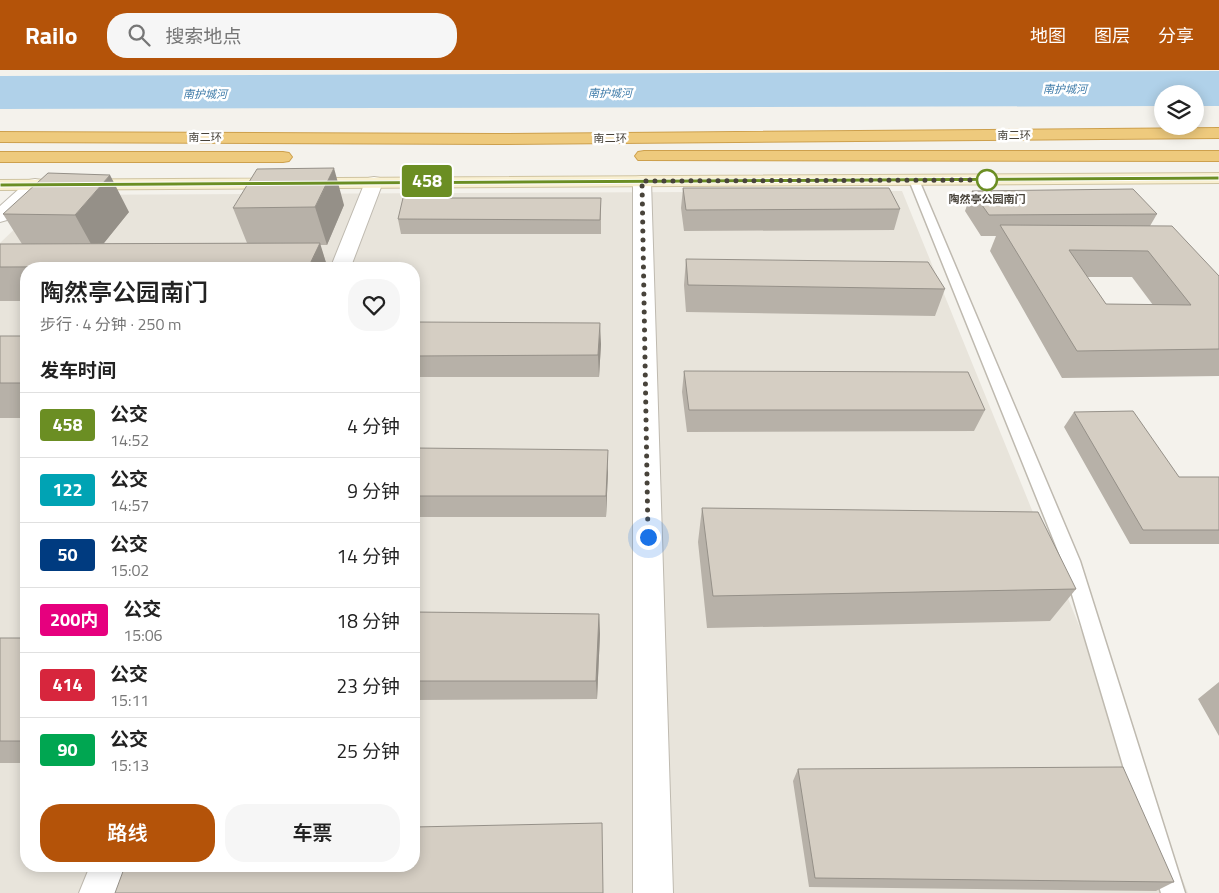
<!DOCTYPE html>
<html lang="zh">
<head>
<meta charset="utf-8">
<style>
	:root { --surface:#fff; --page:#f6f6f6; --text:#222; --muted:#767676; --line:#e0e0e0; --accent:#b45309 }
	body { margin:0; font-family:"Titillium Web","Noto Sans SC",sans-serif; background:var(--page); color:var(--text); height:100vh; display:flex; flex-direction:column; font-size:19px; white-space:nowrap }
	* { box-sizing:border-box; margin:0 }
	p { font-size:16px; color:var(--muted) }
	.icon { flex:none; width:28px; height:28px; fill:none; stroke:currentColor; stroke-width:2; stroke-linecap:round; stroke-linejoin:round }
	.map { position:relative; flex:1; overflow:hidden }
	.side { position:absolute; left:20px; top:192px; width:400px; height:610px; display:flex; flex-direction:column; background:var(--surface); border-radius:20px; box-shadow:0 2px 12px #0003 }
	.side>* { flex:none }
	.badge { padding:0 10px; border-radius:4px; font-size:18px; line-height:32px }
	.fabs { position:absolute; left:1154px; top:15px; display:grid; gap:10px }
	.fabs a { display:grid; place-items:center; width:50px; height:50px; border-radius:50%; background:var(--surface); box-shadow:0 2px 12px #0003; font-size:25px }
	.you { position:absolute; width:25px; height:25px; margin:-12px; border:4px solid #fff; border-radius:50%; background:#1a73e8; box-shadow:0 0 0 8px #1a73e833 }
	.map>.badge { position:absolute; translate:-50% -50%; box-shadow:0 0 0 2px #fff }
	h2 { padding:0 20px; font-size:19px; line-height:45px }
	.round { display:grid; place-items:center; flex:none; width:52px; height:52px; border-radius:20px; background:var(--page) }
	.overview { display:flex; align-items:center; justify-content:space-between; height:85px; padding:0 20px }
	h1 { font-size:24px; font-weight:600; line-height:38px }
	.cta { display:flex; gap:10px; margin-top:auto; padding:10px 20px }
	.cta a { flex:1; height:58px; border-radius:20px; background:var(--accent); color:#fff; font-size:20px; font-weight:600; line-height:58px; text-align:center }
	.cta a+a { background:var(--page); color:var(--text) }
	ul { padding:0; list-style:none }
	li { display:flex; align-items:center; gap:15px; height:65px; padding:0 20px; border-top:1px solid var(--line) }
	li div { flex:1 }
	li b { display:block; font-size:19px }
	li em { font-style:normal }
	li .badge { min-width:55px; font-weight:700; text-align:center }
	header { display:flex; align-items:center; gap:30px; box-sizing:border-box; height:70px; padding:0 25px; background:var(--accent); color:#fff }
	header strong { font-size:24px }
	nav { display:flex; gap:28px; margin-inline-start:auto; font-size:18px }
	.search { width:350px; height:45px; background:var(--page); display:flex; align-items:center; gap:12px; box-sizing:border-box; padding:0 18px; border-radius:20px; color:var(--muted); font-size:19px }
	.map>svg:first-child { display:block }
</style>
</head>
<body>
<header>
<strong>Railo</strong>
<div class="search"><svg class="icon" aria-label="search" viewBox="0 0 24 24"><circle cx="10" cy="10" r="6"/><path d="M15 15l6 6"/></svg>搜索地点</div>
<nav><a>地图</a><a>图层</a><a>分享</a></nav>
</header>
<div class="map">
<svg width="1219" height="823" viewBox="0 0 1219 823">
	<rect width="100%" height="100%" fill="#f4f2ec"/>
	<!-- residential -->
	<path fill="#e8e4db" fill-rule="evenodd" d="M 902,121 L 1188,823 L 0,823 L 0,173 L 50,125 ZM 26,199 L 414,199 L 414,796 L 26,796 Z"/>
	<!-- water -->
	<path fill="#b0d1e9" d="M 1219,1 L 1219,36 L 1195,36 L 1195,24 L 1162,24 L 1162,36 L 0,39 L 0,6 Z"/>
	<g fill="none" stroke-linecap="round" stroke-linejoin="round">
		<defs>
			<path id="lane" d="M 914,107 L 919,110 L 1080,491 L 1185,823 L 1161,823 L 1062,491 L 909,110 Z"/>
			<path id="street" d="M 642,106 L 648,107 L 651,111 L 673,823 L 633,823 L 633,111 L 636,107 Z
				M 374,107 L 380,108 L 383,112 L 350,199 L 330,199 L 365,112 L 368,108 Z
				M 35,109 L 41,110 L 44,114 L 41,118 L 7,150 L 0,152 L 0,136 L 29,110 Z
				M 90,796 L 130,796 L 119,823 L 79,823 Z"/>
			<path id="secondary" d="M 1219,103 L 1219,113 L 0,120 L 0,110 Z"/>
			<path id="highway" d="M 1219,58 L 1219,68 L 495,74 L 0,72 L 0,62 L 495,64 Z
				M 644,81 L 1219,81 L 1219,91 L 638,90 L 635,86 L 638,82 Z
				M 0,82 L 283,82 L 289,83 L 292,87 L 289,91 L 283,92 L 0,92 Z"/>
		</defs>
		<!-- lane casing -->
		<use href="#lane" stroke="#bfbab0" stroke-width="3"/>
		<!-- street casing -->
		<use href="#street" stroke="#bfbab0" stroke-width="2"/>
		<!-- secondary casing -->
		<use href="#secondary" stroke="#cfc4a1" stroke-width="2"/>
		<!-- highway casing -->
		<use href="#highway" stroke="#cda04d" stroke-width="2"/>
		<!-- lane -->
		<use href="#lane" fill="#fff" fill-rule="evenodd"/>
		<!-- street -->
		<use href="#street" fill="#fff" fill-rule="evenodd"/>
		<!-- secondary -->
		<use href="#secondary" fill="#f9f0d1" fill-rule="evenodd"/>
		<!-- highway -->
		<use href="#highway" fill="#eeca7d" fill-rule="evenodd"/>
	</g>
	<!-- wall -->
	<path fill="#b7b1a8" fill-rule="evenodd" d="M 683,118 L 900,139 L 894,160 L 684,161 L 681,138 Z
		M 972,121 L 1157,144 L 1150,156 L 1219,206 L 1219,306 L 1062,308 L 990,181 L 996,166 L 981,166 L 965,141 ZM 1087,207 L 1132,207 L 1153,235 L 1106,234 Z
		M 601,128 L 601,164 L 401,164 L 398,149 Z
		M 344,135 L 327,175 L 320,175 L 328,199 L 26,199 L 26,231 L 0,231 L 0,174 L 22,174 L 3,144 L 129,142 L 103,174 L 247,173 L 233,138 Z
		M 686,189 L 945,219 L 935,246 L 686,242 L 684,215 Z
		M 414,252 L 601,274 L 599,307 L 414,307 Z
		M 0,266 L 26,266 L 26,348 L 0,348 Z
		M 684,301 L 985,340 L 974,361 L 687,362 L 682,322 Z
		M 1074,342 L 1179,407 L 1219,407 L 1219,474 L 1130,474 L 1064,357 Z
		M 414,378 L 608,401 L 606,447 L 414,447 Z
		M 702,438 L 1076,519 L 1050,551 L 707,558 L 698,472 Z
		M 414,542 L 599,544 L 600,564 L 597,629 L 414,630 Z
		M 0,568 L 26,568 L 26,693 L 0,693 Z
		M 1219,612 L 1219,666 L 1198,629 Z
		M 798,699 L 1174,812 L 1156,821 L 809,817 L 793,711 Z"/>
	<!-- shaded-wall -->
	<path fill="#959088" d="M 334,98 L 344,135 L 327,175 L 315,137 Z
		M 110,105 L 129,142 L 96,183 L 75,145 Z
		M 320,173 L 328,199 L 310,199 L 309,196 Z
		M 600,253 L 601,274 L 599,307 L 598,285 Z
		M 608,380 L 608,401 L 606,447 L 606,426 Z
		M 599,544 L 600,564 L 597,629 L 596,611 Z"/>
	<!-- building -->
	<path fill="#d5cec3" stroke="#959088" fill-rule="evenodd" d="M 334,98 L 315,137 L 233,138 L 257,99 Z
		M 48,103 L 110,105 L 75,145 L 3,144 Z
		M 683,118 L 889,118 L 900,139 L 686,140 Z
		M 1133,119 L 1157,144 L 989,145 L 972,121 Z
		M 403,128 L 601,128 L 600,150 L 398,149 Z
		M 1000,155 L 1172,156 L 1219,206 L 1219,279 L 1077,281 ZM 1069,180 L 1148,181 L 1191,235 L 1106,234 Z
		M 320,173 L 309,196 L 0,197 L 0,174 Z
		M 686,189 L 928,192 L 945,219 L 688,215 Z
		M 414,252 L 600,253 L 598,285 L 414,286 Z
		M 0,266 L 26,266 L 26,313 L 0,313 Z
		M 684,301 L 968,302 L 985,340 L 689,340 Z
		M 1133,341 L 1179,407 L 1219,407 L 1219,460 L 1143,460 L 1074,342 Z
		M 414,378 L 608,380 L 606,426 L 414,426 Z
		M 702,438 L 1038,442 L 1076,519 L 713,526 Z
		M 414,542 L 599,544 L 596,611 L 414,611 Z
		M 0,568 L 26,568 L 26,671 L 0,671 Z
		M 1123,697 L 1174,812 L 815,808 L 798,699 Z
		M 602,753 L 603,823 L 115,823 L 125,796 L 414,796 L 414,757 Z"/>
	<!-- line -->
	<path fill="#6b8e23" stroke="#fff" d="M 1219,106 L 1219,110 L 0,117 L 0,113 Z"/>
	<g fill="none" stroke-linecap="round" stroke-linejoin="round">
		<!-- walk -->
		<path stroke="#48433a" stroke-width="5" stroke-dasharray="0 9" d="M 648,467 L 642,111 L 987,110"/>
	</g>
	<!-- markers -->
	<circle fill="#fff" stroke="#6b8e23" stroke-width="2.5" cx="987" cy="110" r="10"/>
	<g text-anchor="middle" stroke-width="5" stroke-linejoin="round" paint-order="stroke">
		<!-- far-water labels -->
		<g font-size="11" font-style="italic" fill="#3e7ba9" stroke="#fff">
			<text x="1065" y="23">南护城河</text>
			<text x="610" y="27">南护城河</text>
			<text x="205" y="28">南护城河</text>
		</g>
		<!-- far-street labels -->
		<g font-size="11" fill="#48433a" stroke="#fff">
			<text x="1014" y="69">南二环</text>
			<text x="205" y="71">南二环</text>
			<text x="610" y="72">南二环</text>
		</g>
		<!-- far-stop labels -->
		<g font-size="11" font-weight="bold" fill="#48433a" stroke="#fff">
			<text x="987" y="133">陶然亭公园南门</text>
		</g>
	</g>
</svg>
<div class="fabs">
<a><svg class="icon" aria-label="layers" viewBox="0 0 24 24"><path d="M12 4l9 5-9 5-9-5zM3 14l9 5 9-5"/></svg></a>
</div>
<div class="you" style="left:648px;top:467px"></div>
<b class="badge" style="left:427px;top:111px;background:#6b8e23;color:#fff">458</b>
<section class="side">
<div class="overview"><div><h1>陶然亭公园南门</h1><p>步行 · 4 分钟 · 250 m</p></div><a class="round"><svg class="icon" aria-label="heart" viewBox="0 0 24 24"><path d="M12 20l-8-8c-3-5 5-10 8-4 3-6 11-1 8 4z"/></svg></a></div>
<h2>发车时间</h2>
<ul>
<li><span class="badge" style="background:#6b8e23;color:#fff">458</span><div><b>公交</b><p>14:52</p></div><em>4 分钟</em></li>
<li><span class="badge" style="background:#00a3b4;color:#fff">122</span><div><b>公交</b><p>14:57</p></div><em>9 分钟</em></li>
<li><span class="badge" style="background:#003b80;color:#fff">50</span><div><b>公交</b><p>15:02</p></div><em>14 分钟</em></li>
<li><span class="badge" style="background:#e6007e;color:#fff">200内</span><div><b>公交</b><p>15:06</p></div><em>18 分钟</em></li>
<li><span class="badge" style="background:#d7263d;color:#fff">414</span><div><b>公交</b><p>15:11</p></div><em>23 分钟</em></li>
<li><span class="badge" style="background:#00a651;color:#fff">90</span><div><b>公交</b><p>15:13</p></div><em>25 分钟</em></li>
</ul>
<div class="cta"><a>路线</a><a>车票</a></div>
</section>
</div>
</body>
</html>
